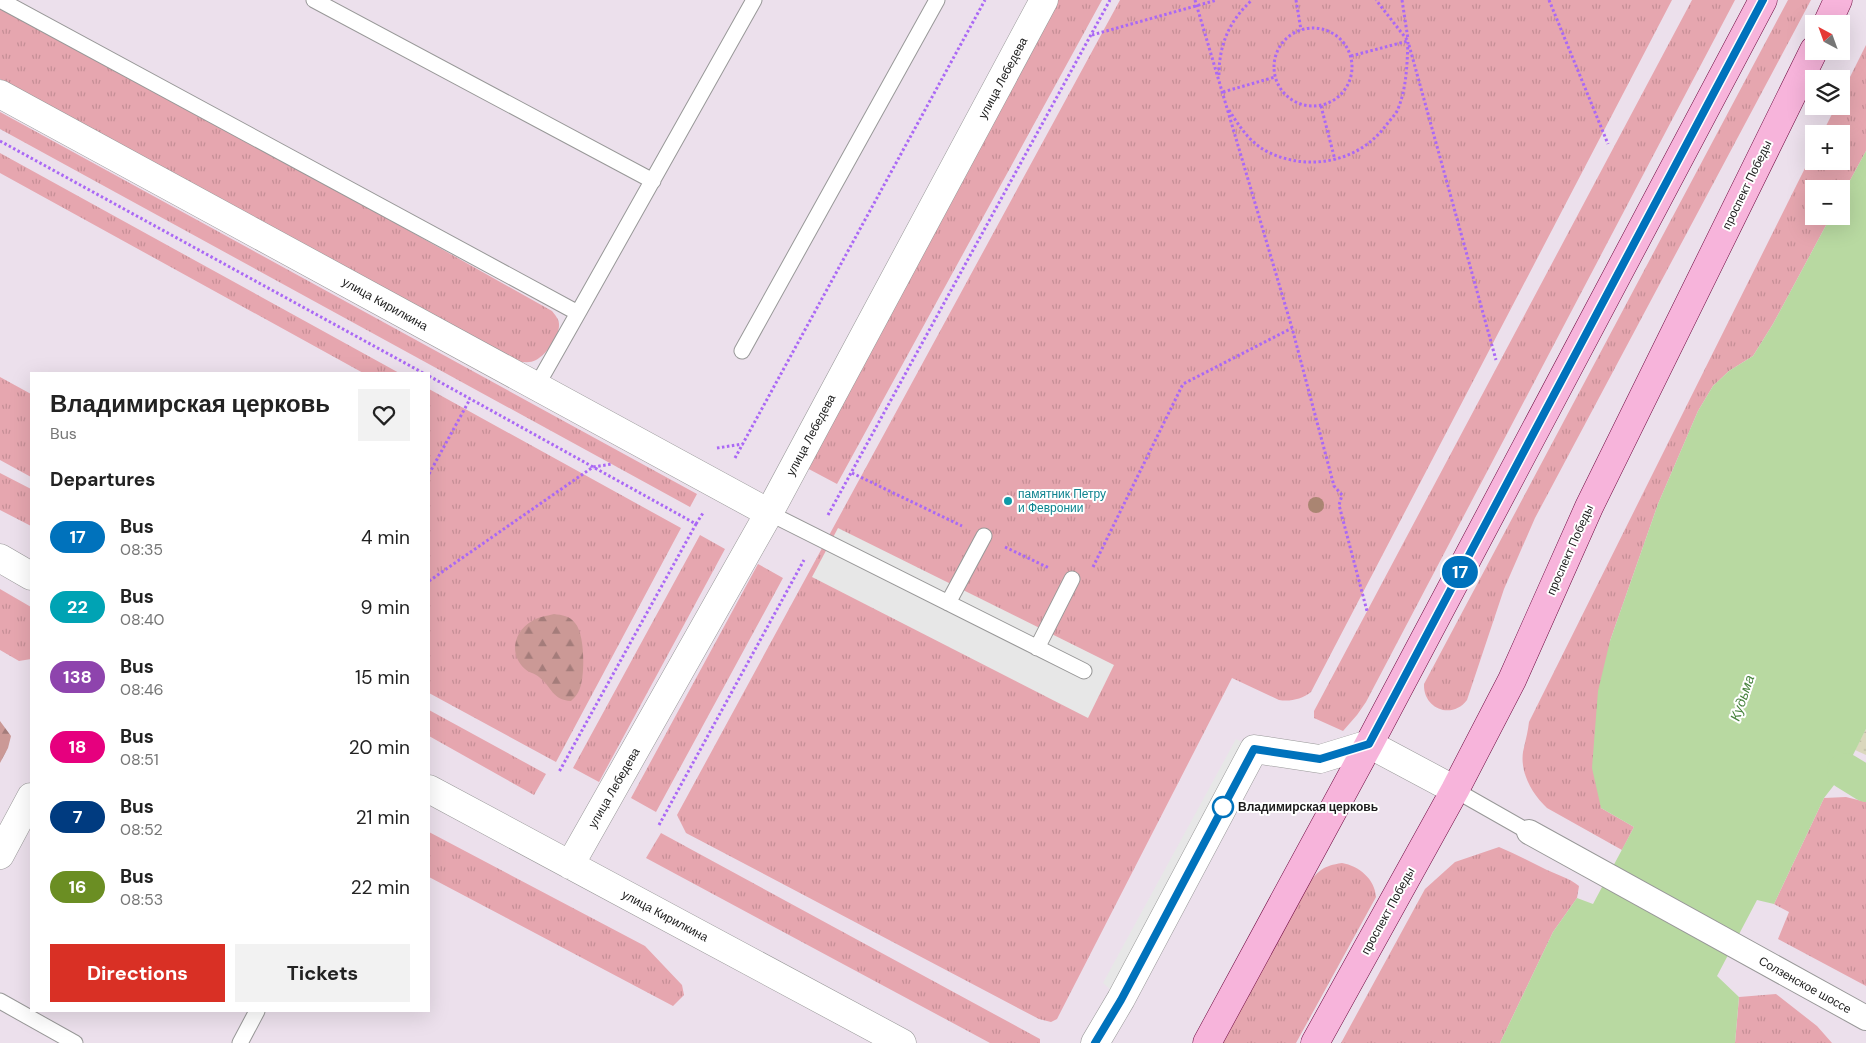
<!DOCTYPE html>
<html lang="en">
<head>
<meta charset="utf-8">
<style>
	:root { --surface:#fff; --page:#f2f2f2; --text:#222; --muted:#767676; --accent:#d93025 }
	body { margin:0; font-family:"DM Sans",sans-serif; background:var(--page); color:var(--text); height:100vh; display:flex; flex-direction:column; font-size:19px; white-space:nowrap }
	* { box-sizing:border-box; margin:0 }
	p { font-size:16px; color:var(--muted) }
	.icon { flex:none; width:28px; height:28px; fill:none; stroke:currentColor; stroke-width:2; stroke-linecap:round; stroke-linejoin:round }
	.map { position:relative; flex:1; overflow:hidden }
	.details { position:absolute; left:30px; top:372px; width:400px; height:640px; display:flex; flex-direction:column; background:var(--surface); border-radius:0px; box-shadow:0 5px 20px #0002 }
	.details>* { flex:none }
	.badge { padding:0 10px; border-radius:16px; font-size:18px; line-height:32px }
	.needle { width:32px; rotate:319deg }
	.buttons { position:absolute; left:1805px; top:15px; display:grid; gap:10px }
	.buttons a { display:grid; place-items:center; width:45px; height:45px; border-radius:0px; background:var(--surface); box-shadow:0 5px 20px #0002; font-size:25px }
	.map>.badge { position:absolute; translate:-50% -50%; box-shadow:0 0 0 2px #fff }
	h2 { padding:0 20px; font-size:19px; line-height:45px }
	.round { display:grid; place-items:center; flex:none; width:52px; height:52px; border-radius:0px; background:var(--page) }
	.headline { display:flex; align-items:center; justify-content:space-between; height:85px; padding:0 20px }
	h1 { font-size:24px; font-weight:700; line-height:38px }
	.cta { display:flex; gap:10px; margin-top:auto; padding:10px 20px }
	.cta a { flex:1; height:58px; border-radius:0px; background:var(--accent); color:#fff; font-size:20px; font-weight:700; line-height:58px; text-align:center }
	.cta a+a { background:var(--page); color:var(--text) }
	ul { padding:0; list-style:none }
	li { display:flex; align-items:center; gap:15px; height:70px; padding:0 20px }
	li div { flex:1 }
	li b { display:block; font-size:19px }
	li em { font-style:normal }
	li .badge { min-width:55px; font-weight:700; text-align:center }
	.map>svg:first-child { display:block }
</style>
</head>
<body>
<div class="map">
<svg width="1866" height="1043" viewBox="0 0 1866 1043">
	<defs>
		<pattern id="grass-tufts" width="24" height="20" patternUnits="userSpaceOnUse" patternTransform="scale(1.25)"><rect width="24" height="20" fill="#e6a6af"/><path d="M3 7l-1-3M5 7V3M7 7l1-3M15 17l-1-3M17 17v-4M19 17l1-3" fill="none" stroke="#c58e96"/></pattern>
		<pattern id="forest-firs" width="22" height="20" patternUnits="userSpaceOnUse" patternTransform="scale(1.25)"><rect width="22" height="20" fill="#cb9996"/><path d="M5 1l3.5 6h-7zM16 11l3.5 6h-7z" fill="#a47c7a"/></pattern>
		<pattern id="wetland-marsh" width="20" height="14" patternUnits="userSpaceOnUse" patternTransform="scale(1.25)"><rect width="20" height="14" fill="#dad7bd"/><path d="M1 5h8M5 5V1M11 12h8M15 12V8" fill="none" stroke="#bab8a2"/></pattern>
	</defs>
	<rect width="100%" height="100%" fill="#ece0ec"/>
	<!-- grass -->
	<path fill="url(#grass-tufts)" d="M 1057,0 L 1102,0 L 837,484 L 805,467 Z
		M 1120,0 L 1672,0 L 1311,692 C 1302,699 1290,702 1279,700 L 1232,678 L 1057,1019 L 1051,1022 L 1039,1019 L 686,833 L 677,815 Z
		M 1692,0 L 1735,0 L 1366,702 L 1357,715 L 1343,731 L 1314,718 L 1314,711 Z
		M 1788,0 L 1811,0 L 1535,518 L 1504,589 L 1467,700 C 1452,720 1423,709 1424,684 Z
		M 0,1 L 552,311 C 555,315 559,319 559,324 C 560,336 546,355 536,360 C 531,363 526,362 520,362 L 0,79 Z
		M 1866,45 L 1866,151 L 1841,197 L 1841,189 L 1814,189 L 1814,216 L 1831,216 L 1773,324 L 1753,356 L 1729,371 L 1713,386 L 1698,411 L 1658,504 L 1610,641 L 1601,808 L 1634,827 L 1622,850 L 1547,808 C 1532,794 1520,773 1523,752 C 1525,742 1528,732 1529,722 L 1814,150 L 1814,161 L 1841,161 L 1841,134 L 1822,134 L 1836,106 L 1841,106 L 1841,95 Z
		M 0,112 L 697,494 L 690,507 L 0,129 Z
		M 0,153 L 401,374 L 365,374 L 0,173 Z
		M 0,377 L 31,394 L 31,477 L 0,460 Z
		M 429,389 L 681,528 L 556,762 L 429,693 Z
		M 0,473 L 31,489 L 31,526 L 0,510 Z
		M 700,535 L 725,549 L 599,782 L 573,768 Z
		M 758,564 L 783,578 L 656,812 L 631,798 Z
		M 0,589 L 31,607 L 31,659 L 19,661 L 0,650 Z
		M 429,710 L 546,774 L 534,795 L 429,736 Z
		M 1846,797 L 1866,802 L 1866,986 L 1778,939 L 1789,912 L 1774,904 L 1824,798 Z
		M 429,832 L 645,946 L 682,985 L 684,995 L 673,1006 L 429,877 Z
		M 661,833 L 1040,1039 L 1040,1043 L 990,1043 L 646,858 Z
		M 1499,847 C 1515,854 1531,862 1547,870 C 1558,875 1569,878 1579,886 L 1577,898 L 1553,932 L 1500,1043 L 1341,1043 L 1425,889 L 1455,862 Z
		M 1342,863 C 1359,866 1375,879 1376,897 L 1296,1043 L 1223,1043 L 1307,885 C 1319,870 1323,866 1342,863 Z
		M 1776,994 L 1817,1026 L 1832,1043 L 1735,1043 L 1739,997 Z"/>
	<!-- forest -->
	<path fill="url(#forest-firs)" d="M 554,614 C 562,615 570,616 575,623 C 585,634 585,674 580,688 C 578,694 575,697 571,701 C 552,700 552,687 539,677 C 535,673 529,673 525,669 C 509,655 513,632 532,621 C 538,617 546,616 554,614 Z
		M 0,721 L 11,736 L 8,748 L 0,763 Z"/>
	<!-- wetland -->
	<path fill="url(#wetland-marsh)" d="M 1866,729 L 1866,755 L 1855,750 Z"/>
	<!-- parking -->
	<path fill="#e7e7e7" d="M 838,528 L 1114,665 L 1088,718 L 812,577 Z
		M 1236,739 L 1266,755 L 1121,999 L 1103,983 Z"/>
	<!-- water -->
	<path fill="#b8d9a1" d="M 1866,151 L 1866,729 L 1845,771 L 1824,798 L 1774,904 L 1757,900 L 1717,976 L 1739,997 L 1735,1043 L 1500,1043 L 1553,932 L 1577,898 L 1593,904 L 1634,827 L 1601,808 L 1592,768 L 1598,691 L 1610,641 L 1658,504 L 1698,411 L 1713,386 L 1729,371 L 1753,356 L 1773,324 L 1831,216 L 1841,216 L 1841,197 Z"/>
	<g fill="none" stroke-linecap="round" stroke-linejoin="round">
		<!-- canal -->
		<path stroke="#b8d9a1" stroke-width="36" d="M 1845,771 L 1866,784"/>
		<defs>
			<path id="service" d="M 0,0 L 578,313 L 536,387
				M 314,0 L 653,181
				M 578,313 L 754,0
				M 742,351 L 937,0
				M 769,513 L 1084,671
				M 948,603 L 984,536
				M 1037,648 L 1072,579
				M 1455,790 L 1529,832
				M 0,1001 L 75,1043
				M 240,1043 L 257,1011"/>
			<path id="pedestrian" d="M 1529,832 L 1866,1018"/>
			<path id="minor" d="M 0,94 L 769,513
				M 0,558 L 31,576
				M 429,789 L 902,1043
				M 0,855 L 31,797
				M 570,865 L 769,513 L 1044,0
				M 1095,1043 L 1121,999 L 1254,749 L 1320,759 L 1369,744 L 1455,790"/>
			<path id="secondary" d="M 1827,24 L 1838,0
				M 1207,1043 L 1369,744 L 1763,0
				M 1315,1043 L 1455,790 L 1512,680 L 1589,507 L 1814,50"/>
		</defs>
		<!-- service casing -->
		<use href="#service" stroke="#989898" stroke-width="17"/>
		<!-- pedestrian casing -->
		<use href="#pedestrian" stroke="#989898" stroke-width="26"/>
		<!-- minor casing -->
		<use href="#minor" stroke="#989898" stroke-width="29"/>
		<!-- secondary casing -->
		<use href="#secondary" stroke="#6c073d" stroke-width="29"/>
		<!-- path -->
		<path stroke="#aa68f5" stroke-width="3" stroke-dasharray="2.5 2.5" stroke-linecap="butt" d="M 1195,0 L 1292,328 L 1334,486 L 1342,495 L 1339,505 L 1367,611
			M 1296,0 L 1301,30
			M 1402,0 L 1408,39
			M 1549,0 L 1608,144
			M1274 67a39 39 0 1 1 78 0a39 39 0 1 1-78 0Z
			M 1092,35 L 1217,0
			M 1409,45 L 1496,360
			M 1351,56 L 1408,41
			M 1219,75 C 1219,45 1229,21 1252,0
			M 1223,92 L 1275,77
			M 1321,106 L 1335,160
			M 1229,110 C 1239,126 1250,143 1268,152 C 1309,172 1360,162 1387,124 C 1391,119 1396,114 1398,109 C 1407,86 1407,64 1408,41 L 1376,0
			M 0,141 L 425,374
			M 429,376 L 696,524 L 559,772
			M 717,448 L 743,444
			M 735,458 L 985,0
			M 852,473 L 962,526
			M 429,474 L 470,399
			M 828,515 L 1110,0
			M 696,524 L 703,513
			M 1005,547 L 1049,568
			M 1093,567 L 1183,384 L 1292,328
			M 429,581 L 593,467 L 612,464
			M 659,825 L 804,560"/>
		<!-- service -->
		<use href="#service" stroke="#fff" stroke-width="15"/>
		<!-- pedestrian -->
		<use href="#pedestrian" stroke="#fff" stroke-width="24"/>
		<!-- minor -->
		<use href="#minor" stroke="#fff" stroke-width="28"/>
		<!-- secondary -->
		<use href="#secondary" stroke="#f7b4db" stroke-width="28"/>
	</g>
	<!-- trees -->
	<circle fill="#aa8572" cx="1316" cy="505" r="8"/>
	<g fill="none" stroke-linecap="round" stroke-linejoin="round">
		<defs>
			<path id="line" d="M 1095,1043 L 1121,1000 L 1254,749 L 1320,759 L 1369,744 L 1763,0"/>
		</defs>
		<!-- line casing -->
		<use href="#line" stroke="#fff" stroke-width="11"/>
		<!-- line -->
		<use href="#line" stroke="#0072bc" stroke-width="8"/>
	</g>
	<!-- markers -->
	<circle fill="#0f9aa8" stroke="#fff" stroke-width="2" cx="1008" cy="501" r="5"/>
	<circle fill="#fff" stroke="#0072bc" stroke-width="2.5" cx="1223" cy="807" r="10"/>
	<g text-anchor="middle" stroke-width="4" stroke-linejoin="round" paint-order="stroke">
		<!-- street labels -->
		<g font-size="12" fill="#1b1b1b" stroke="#fff">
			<text transform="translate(1003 78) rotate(-62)" y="4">улица Лебедева</text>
			<text transform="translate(1747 185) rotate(-64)" y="4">проспект Победы</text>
			<text transform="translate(385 304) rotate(29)" y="4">улица Кирилкина</text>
			<text transform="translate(811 435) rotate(-62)" y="4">улица Лебедева</text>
			<text transform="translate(1570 550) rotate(-66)" y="4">проспект Победы</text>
			<text transform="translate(614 788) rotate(-60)" y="4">улица Лебедева</text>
			<text transform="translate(1388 911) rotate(-61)" y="4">проспект Победы</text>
			<text transform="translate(665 916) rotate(28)" y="4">улица Кирилкина</text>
			<text transform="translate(1805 985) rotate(29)" y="4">Солзенское шоссе</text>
		</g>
		<!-- culture labels -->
		<g font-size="12" fill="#0d838f" stroke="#fff" text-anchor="start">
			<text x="1018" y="498">памятник Петру<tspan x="1018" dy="14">и Февронии</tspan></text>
		</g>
		<!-- stop labels -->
		<g font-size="12" font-weight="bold" fill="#1b1b1b" stroke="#fff" text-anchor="start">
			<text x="1238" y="811">Владимирская церковь</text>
		</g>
		<!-- water labels -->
		<g font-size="14" font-style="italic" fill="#46823c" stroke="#fff">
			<text transform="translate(1742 698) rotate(-71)" y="5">Кудьма</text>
		</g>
	</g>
</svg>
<div class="buttons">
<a><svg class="needle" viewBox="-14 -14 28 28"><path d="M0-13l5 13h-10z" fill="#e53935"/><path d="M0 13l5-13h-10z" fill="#767676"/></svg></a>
<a><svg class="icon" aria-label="layers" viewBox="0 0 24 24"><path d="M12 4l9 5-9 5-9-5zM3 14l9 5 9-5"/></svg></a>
<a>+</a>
<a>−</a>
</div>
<b class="badge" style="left:1460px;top:572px;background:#0072bc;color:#fff">17</b>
<section class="details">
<div class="headline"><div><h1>Владимирская церковь</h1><p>Bus</p></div><a class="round"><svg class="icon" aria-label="heart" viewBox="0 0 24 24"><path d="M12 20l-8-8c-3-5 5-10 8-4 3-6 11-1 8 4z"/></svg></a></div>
<h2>Departures</h2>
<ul>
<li><span class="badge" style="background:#0072bc;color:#fff">17</span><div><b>Bus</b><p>08:35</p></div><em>4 min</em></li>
<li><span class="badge" style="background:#00a3b4;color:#fff">22</span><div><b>Bus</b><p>08:40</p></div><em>9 min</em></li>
<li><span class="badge" style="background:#8e44ad;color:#fff">138</span><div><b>Bus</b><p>08:46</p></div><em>15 min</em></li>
<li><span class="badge" style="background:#e6007e;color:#fff">18</span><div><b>Bus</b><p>08:51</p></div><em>20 min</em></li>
<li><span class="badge" style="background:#003b80;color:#fff">7</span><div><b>Bus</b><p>08:52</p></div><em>21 min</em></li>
<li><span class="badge" style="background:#6b8e23;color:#fff">16</span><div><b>Bus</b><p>08:53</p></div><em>22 min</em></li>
</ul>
<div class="cta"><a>Directions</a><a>Tickets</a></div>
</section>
</div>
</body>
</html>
